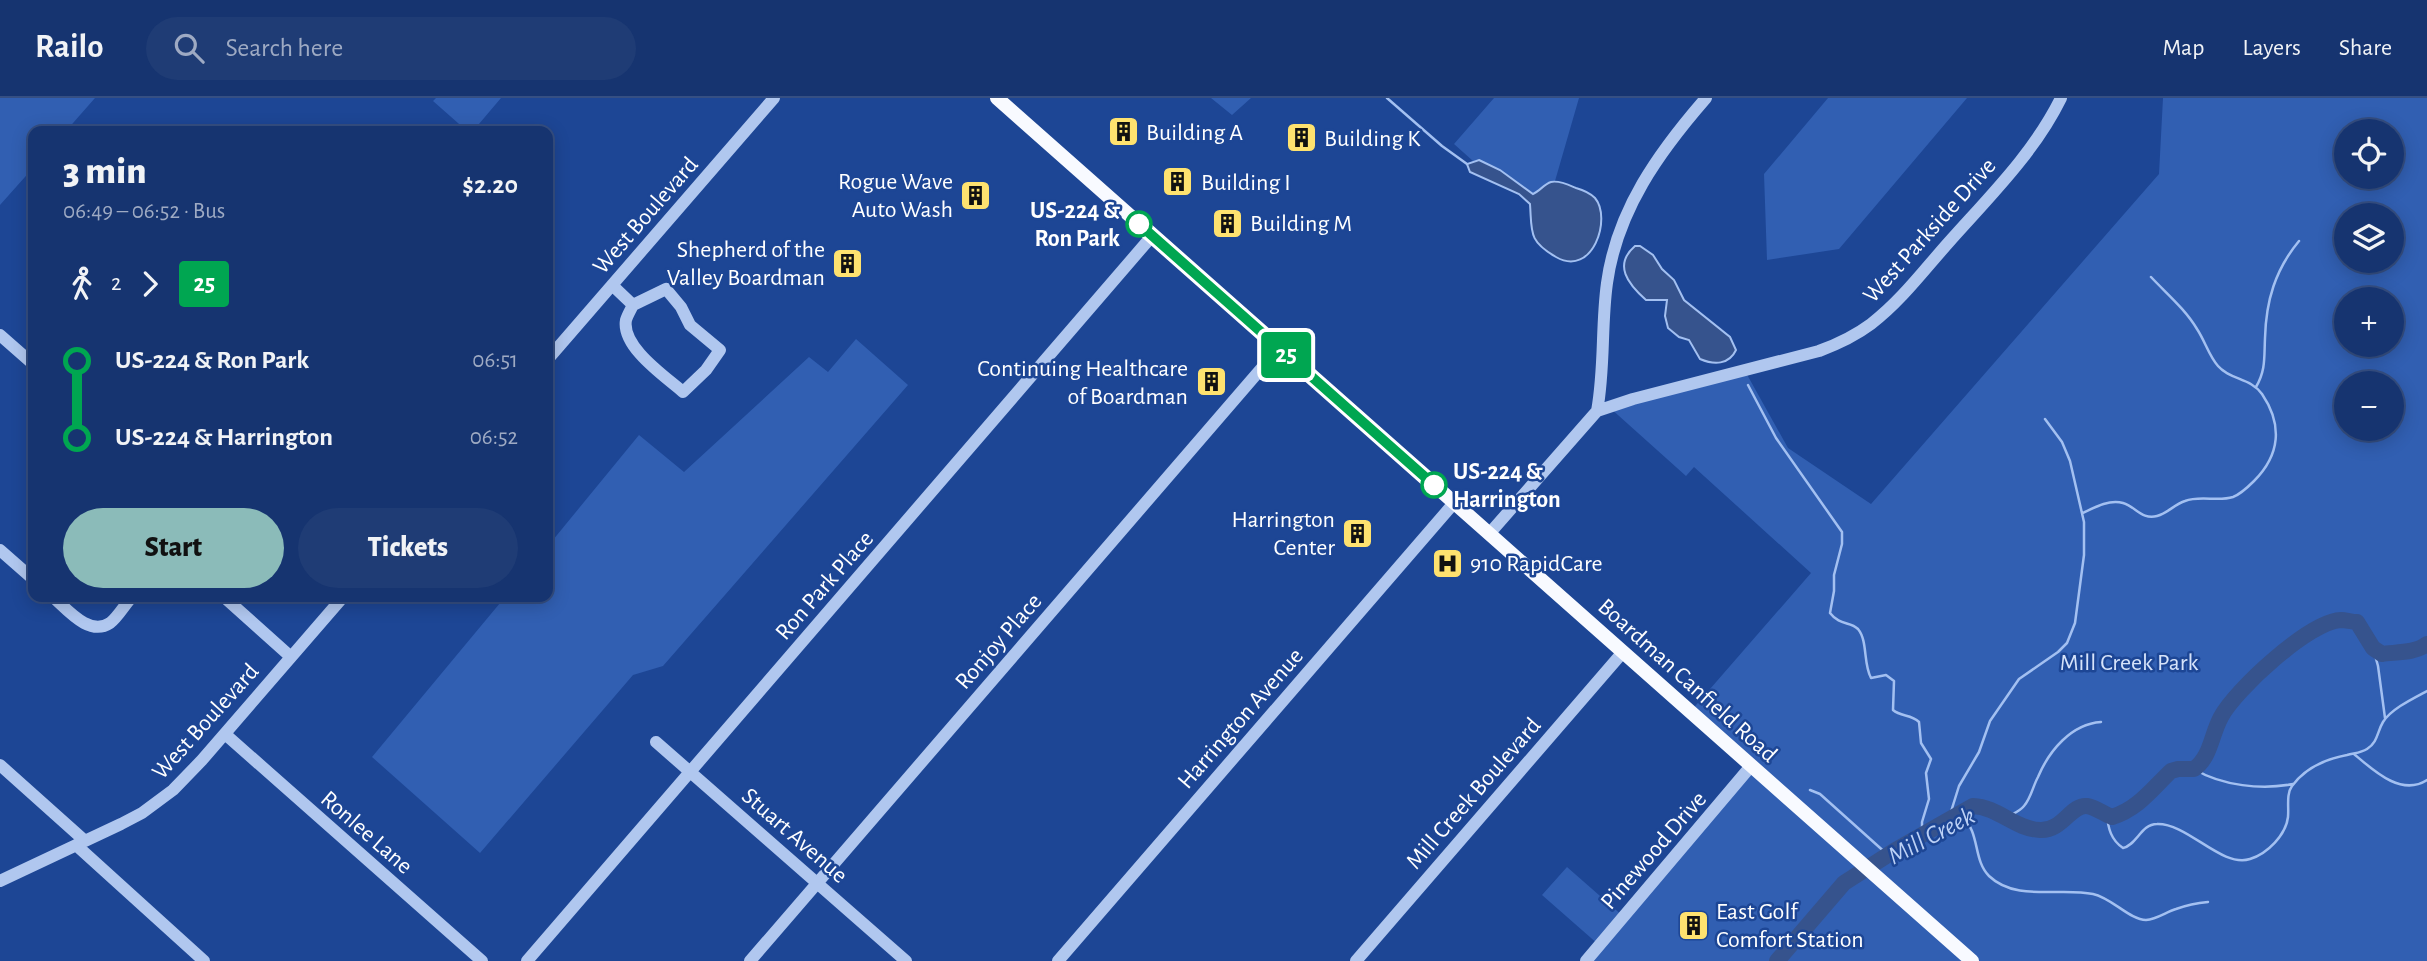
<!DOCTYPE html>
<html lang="en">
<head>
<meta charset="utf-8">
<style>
	:root { --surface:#163470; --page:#1f3c75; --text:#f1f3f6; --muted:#9eaac3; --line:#354f83; --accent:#8bbbb9 }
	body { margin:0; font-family:"Alegreya Sans",sans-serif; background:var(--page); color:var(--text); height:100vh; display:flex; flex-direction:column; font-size:26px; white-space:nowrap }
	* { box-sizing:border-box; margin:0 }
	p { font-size:23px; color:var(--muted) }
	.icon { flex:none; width:38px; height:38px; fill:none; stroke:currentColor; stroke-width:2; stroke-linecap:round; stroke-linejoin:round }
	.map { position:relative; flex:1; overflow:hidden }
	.drawer { position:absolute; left:28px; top:28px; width:525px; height:476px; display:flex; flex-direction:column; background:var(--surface); border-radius:14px; box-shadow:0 4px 18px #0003,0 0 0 2px var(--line) }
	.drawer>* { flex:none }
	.badge { padding:0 14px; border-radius:5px; font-size:24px; line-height:46px }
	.buttons { position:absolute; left:2334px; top:21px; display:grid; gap:14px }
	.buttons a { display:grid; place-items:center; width:70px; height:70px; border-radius:50%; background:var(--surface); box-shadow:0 4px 18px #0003,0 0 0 2px var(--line); font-size:35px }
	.map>.badge { position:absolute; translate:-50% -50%; box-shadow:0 0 0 4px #fff }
	.legs { display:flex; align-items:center; gap:10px; height:77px; padding:0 35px; font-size:23px }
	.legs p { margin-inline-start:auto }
	.head { display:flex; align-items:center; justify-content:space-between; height:119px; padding:0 35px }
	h1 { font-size:38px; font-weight:800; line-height:52px }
	.primary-button { display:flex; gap:14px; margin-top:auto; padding:14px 35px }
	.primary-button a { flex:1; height:80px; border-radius:42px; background:var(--accent); color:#111; font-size:28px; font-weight:800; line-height:80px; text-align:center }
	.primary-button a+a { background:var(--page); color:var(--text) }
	ul { padding:0 35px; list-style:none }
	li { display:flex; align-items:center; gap:24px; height:77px; font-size:26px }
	li i { display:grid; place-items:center; width:10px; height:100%; margin:0 9px; background:currentColor }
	li i::after { content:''; width:18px; height:18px; margin:-9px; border:5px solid; border-radius:50%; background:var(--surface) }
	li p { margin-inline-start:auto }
	li:first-child i { background:linear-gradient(#0000 50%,currentColor 0) }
	li:last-child i { background:linear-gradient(currentColor 50%,#0000 0) }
	header { display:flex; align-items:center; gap:42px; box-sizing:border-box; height:98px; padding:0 35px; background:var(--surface); border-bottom:2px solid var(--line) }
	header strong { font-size:33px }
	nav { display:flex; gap:38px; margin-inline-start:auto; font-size:24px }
	.search { width:490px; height:63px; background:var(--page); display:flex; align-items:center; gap:18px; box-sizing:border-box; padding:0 24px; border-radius:38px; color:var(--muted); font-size:26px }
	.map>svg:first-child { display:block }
</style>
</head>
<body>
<header>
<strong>Railo</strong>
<div class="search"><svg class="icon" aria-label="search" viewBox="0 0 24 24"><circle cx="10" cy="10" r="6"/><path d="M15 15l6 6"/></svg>Search here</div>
<nav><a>Map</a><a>Layers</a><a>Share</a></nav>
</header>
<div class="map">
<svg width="2427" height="863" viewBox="0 0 2427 863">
	<rect width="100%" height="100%" fill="#1d4695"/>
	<!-- green -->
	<path fill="#315fb2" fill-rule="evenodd" d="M 0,0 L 95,0 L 66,33 L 33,33 L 33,70 L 0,107 Z
		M 436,0 L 501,0 L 473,33 L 467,33 L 433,3 Z
		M 1211,0 L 1251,0 L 1232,17 Z
		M 1494,0 L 1579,0 L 1555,83 C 1546,85 1542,92 1533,96 L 1529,94 L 1500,72 L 1479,62 L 1473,63 L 1454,46 Z
		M 1828,0 L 1967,0 L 1839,151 L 1767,162 L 1764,76 Z
		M 2163,0 L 2427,0 L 2427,863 L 1586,863 L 1599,847 L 1542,797 L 1567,769 L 1624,819 L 1751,668 L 1690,614 L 1811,475 L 1694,369 L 1686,378 L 1609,309 L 1745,273 L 1788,350 L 1871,406 L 2159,76 ZM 2347,33 L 2392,33 L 2392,79 L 2347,79 ZM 2347,117 L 2392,117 L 2392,163 L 2347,163 ZM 2347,201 L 2392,201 L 2392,247 L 2347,247 ZM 2347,285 L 2392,285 L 2392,331 L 2347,331 Z
		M 856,241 L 908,287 L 663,568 L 633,577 L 480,755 L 372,659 L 505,499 L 548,499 L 548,448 L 639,337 L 684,374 L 809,259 L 828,274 Z"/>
	<!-- water -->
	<path fill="#36538d" stroke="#a3c0f1" stroke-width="2" d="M 1479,62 L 1500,72 L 1533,96 C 1540,93 1544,86 1551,84 C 1559,82 1569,87 1576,90 C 1583,92 1590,95 1595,100 C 1612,120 1593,180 1556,159 C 1528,143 1532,134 1530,106 L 1519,96 L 1470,74 L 1467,66 Z
		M 1635,148 L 1640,148 L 1653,157 L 1662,171 L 1674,182 L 1684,202 L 1730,239 L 1736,252 C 1729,267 1714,267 1700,261 L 1689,242 L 1679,239 L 1668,230 L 1665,218 L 1667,202 L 1646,202 C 1628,186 1613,167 1635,148 Z"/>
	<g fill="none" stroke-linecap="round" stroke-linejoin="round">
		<!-- stream -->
		<path stroke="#a3c0f1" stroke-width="2.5" d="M 1387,0 L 1442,48 L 1467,66
			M 1748,287 L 1776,340 L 1842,434 L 1842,446 L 1834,477 L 1834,493 L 1830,515 C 1840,528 1850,523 1858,531 C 1868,543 1863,566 1871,580 L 1886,577 L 1894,583 L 1893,612 C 1901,619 1911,616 1919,624 L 1921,645 L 1931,661 L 1926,675 L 1929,701 L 1922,724 L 1922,737
			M 2256,289 C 2266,272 2264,259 2265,240 C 2266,203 2275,172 2299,143
			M 2083,415 C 2095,409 2110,401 2123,405 C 2136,409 2142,422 2157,418 C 2168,415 2175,406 2185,403 C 2200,397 2218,404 2233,399 C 2241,396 2248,389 2254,383 C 2280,357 2283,327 2262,296 C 2251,280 2230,282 2218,268 C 2209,258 2205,243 2197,231 C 2185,211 2167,196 2151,179
			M 2373,550 L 2378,568 L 2385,620
			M 2354,656 C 2373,672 2401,699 2427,682
			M 2194,671 C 2222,688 2262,692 2293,686
			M 1810,692 L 1820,696 L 1888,757
			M 1961,714 C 1965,720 1969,726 1972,733 C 1978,748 1977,766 1989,778 C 2016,804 2060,789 2093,796 C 2112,800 2130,822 2146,822 C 2157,821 2166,814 2176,811 C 2187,807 2197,805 2208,804
			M 2107,717 C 2108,730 2111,742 2123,750 C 2137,747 2141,726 2157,726 C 2188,725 2221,770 2250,761 C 2267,756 2286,737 2288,719 C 2289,709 2286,696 2292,688 C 2305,670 2326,661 2347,657 C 2354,655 2361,655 2367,651 C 2378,644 2377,634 2383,624 C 2391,611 2414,600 2427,593
			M 1949,720 L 1959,688 L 1979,654 L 1990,623 L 2019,581 L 2058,554 L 2067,545 L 2075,525 L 2084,457 L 2084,424 L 2070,363 L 2062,344 L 2045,321
			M 2006,720 C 2012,716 2019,714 2024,708 C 2031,700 2033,688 2038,679 C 2049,653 2071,626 2101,624"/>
		<!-- river -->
		<path stroke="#36538d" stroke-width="16" d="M 1777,863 L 1844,785 L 1894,753 L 1973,708 C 1998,709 2015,731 2040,732 C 2063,733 2071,706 2087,708 C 2095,709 2104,716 2112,719 C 2138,711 2152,691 2171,673 L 2178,671 L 2194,671 C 2211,659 2211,637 2221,619 C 2235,592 2310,523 2341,522 C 2346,522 2352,524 2357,524 L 2373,550 L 2382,556 C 2396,554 2416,555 2427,546"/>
		<!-- minor -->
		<path stroke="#b0c7ef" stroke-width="12" d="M 612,187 L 633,207 L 666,191 L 681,209 L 690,227 L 720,252 L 706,272 L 683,294 C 666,279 621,249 626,222 C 627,218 631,211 633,207
			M 0,237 L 33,266
			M 548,261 L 774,0
			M 1597,313 L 1633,301 L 1819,253 C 1838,246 1855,238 1871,226 C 1901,203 1924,172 1949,144 C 1989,99 2034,55 2061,0
			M 1597,313 C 1605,270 1601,228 1607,185 C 1617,112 1659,54 1706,0
			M 1489,436 L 1597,313
			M 0,452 L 33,481
			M 53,499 C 67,511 89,539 110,525 C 118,519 125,506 132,499
			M 224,499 L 291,559
			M 225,636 L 482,863
			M 656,644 L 906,863
			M 0,667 L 85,743
			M 76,747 L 204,863
			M 0,783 L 121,726 L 142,715 L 173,692 L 202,662 L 343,499
			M 527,863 L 1152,138
			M 750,863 L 1279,250
			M 1058,863 L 1454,405
			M 1356,863 L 1623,554
			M 1586,863 L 1751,668"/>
		<!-- major -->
		<path stroke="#f8faff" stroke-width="14" d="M 997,0 L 1972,863"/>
	</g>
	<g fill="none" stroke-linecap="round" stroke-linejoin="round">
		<defs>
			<path id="line-1" d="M 1139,126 L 1434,387"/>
		</defs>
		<!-- line-1 casing -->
		<use href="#line-1" stroke="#fff" stroke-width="16"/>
		<!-- line-1 -->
		<use href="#line-1" stroke="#00a651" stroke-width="10"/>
	</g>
	<!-- icons -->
	<defs>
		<symbol id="building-square" viewBox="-11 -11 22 22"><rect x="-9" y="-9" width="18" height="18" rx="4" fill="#fee26f" stroke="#1d4695"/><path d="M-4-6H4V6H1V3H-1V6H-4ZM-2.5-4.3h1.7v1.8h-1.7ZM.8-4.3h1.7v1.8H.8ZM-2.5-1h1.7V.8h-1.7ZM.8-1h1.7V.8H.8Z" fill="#111"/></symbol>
		<symbol id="hospital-square" viewBox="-11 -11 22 22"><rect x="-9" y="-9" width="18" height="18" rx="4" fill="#fee26f" stroke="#1d4695"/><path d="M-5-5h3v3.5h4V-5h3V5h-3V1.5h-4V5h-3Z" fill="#111"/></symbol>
	</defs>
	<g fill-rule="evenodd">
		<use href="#building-square" x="1106" y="16" width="35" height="35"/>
		<use href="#building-square" x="1284" y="22" width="35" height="35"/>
		<use href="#building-square" x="1160" y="66" width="35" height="35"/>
		<use href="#building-square" x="958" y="80" width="35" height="35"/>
		<use href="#building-square" x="1210" y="108" width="35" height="35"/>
		<use href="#building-square" x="830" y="148" width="35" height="35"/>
		<use href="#building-square" x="1194" y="266" width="35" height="35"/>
		<use href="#building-square" x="1340" y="418" width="35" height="35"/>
		<use href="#hospital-square" x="1430" y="448" width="35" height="35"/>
		<use href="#building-square" x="1676" y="810" width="35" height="35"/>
	</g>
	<!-- markers -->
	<g fill="#fff" stroke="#00a651" stroke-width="3.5">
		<circle cx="1139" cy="126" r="12"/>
		<circle cx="1434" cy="387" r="12"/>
	</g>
	<g text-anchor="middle" stroke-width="5" stroke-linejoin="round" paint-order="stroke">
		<!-- poi labels -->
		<g font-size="24" fill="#fff" stroke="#1d4695" text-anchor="start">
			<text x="1146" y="42">Building A</text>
			<text x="1324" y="48">Building K</text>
			<text x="953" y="91" text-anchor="end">Rogue Wave<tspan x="953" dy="28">Auto Wash</tspan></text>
			<text x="1201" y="92">Building I</text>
			<text x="1250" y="133">Building M</text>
			<text x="825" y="159" text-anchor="end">Shepherd of the<tspan x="825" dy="28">Valley Boardman</tspan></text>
			<text x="1188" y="278" text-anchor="end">Continuing Healthcare<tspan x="1188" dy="28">of Boardman</tspan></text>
			<text x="1335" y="429" text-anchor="end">Harrington<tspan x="1335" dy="28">Center</tspan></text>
			<text x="1470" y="473">910 RapidCare</text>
			<text x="1716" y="821">East Golf<tspan x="1716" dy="28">Comfort Station</tspan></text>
		</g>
		<!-- stop labels -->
		<g font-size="24" font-weight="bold" fill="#fff" stroke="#1d4695" text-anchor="end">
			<text x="1120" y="120">US-224 &amp;<tspan x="1120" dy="28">Ron Park</tspan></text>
			<text x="1453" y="381" text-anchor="start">US-224 &amp;<tspan x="1453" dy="28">Harrington</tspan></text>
		</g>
		<!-- street labels -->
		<g font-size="24" fill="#fff" stroke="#1d4695">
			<text transform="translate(645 117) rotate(-49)" y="8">West Boulevard</text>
			<text transform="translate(1929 132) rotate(-48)" y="8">West Parkside Drive</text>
			<text transform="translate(824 487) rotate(-49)" y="8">Ron Park Place</text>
			<text transform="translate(998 543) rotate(-49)" y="8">Ronjoy Place</text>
			<text transform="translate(1688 582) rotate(42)" y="8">Boardman Canfield Road</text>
			<text transform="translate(1240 620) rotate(-49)" y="8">Harrington Avenue</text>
			<text transform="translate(205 623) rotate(-48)" y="8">West Boulevard</text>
			<text transform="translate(1473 695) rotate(-49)" y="8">Mill Creek Boulevard</text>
			<text transform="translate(367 734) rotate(41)" y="8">Ronlee Lane</text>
			<text transform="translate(795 737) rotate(41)" y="8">Stuart Avenue</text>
			<text transform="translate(1653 752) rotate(-49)" y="8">Pinewood Drive</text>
		</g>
		<!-- park labels -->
		<g font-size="24" fill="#d6e3fa" stroke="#1d4695">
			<text x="2129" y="572">Mill Creek Park</text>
		</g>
		<!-- water labels -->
		<g font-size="26" font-style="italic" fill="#bcd1f6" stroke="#1d4695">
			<text transform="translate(1931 737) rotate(-28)" y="9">Mill Creek</text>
		</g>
	</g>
</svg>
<div class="buttons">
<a><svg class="icon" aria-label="locate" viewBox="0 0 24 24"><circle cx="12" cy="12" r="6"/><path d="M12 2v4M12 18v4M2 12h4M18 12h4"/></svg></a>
<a><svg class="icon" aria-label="layers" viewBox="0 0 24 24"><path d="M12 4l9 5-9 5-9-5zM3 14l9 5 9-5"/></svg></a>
<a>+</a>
<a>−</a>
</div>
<b class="badge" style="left:1286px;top:257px;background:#00a651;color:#fff">25</b>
<section class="drawer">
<div class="head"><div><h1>3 min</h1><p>06:49 – 06:52 · Bus</p></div><b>$2.20</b></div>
<div class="legs"><svg class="icon" aria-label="walk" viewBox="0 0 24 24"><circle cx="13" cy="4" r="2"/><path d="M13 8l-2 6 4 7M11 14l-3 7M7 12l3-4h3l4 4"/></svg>2<svg class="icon" aria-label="forward" viewBox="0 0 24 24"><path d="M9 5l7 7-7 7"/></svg><b class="badge" style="background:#00a651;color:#fff">25</b></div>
<ul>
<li><i style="color:#00a651"></i><b>US-224 &amp; Ron Park</b><p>06:51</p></li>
<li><i style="color:#00a651"></i><b>US-224 &amp; Harrington</b><p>06:52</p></li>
</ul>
<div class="primary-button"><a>Start</a><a>Tickets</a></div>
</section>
</div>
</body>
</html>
